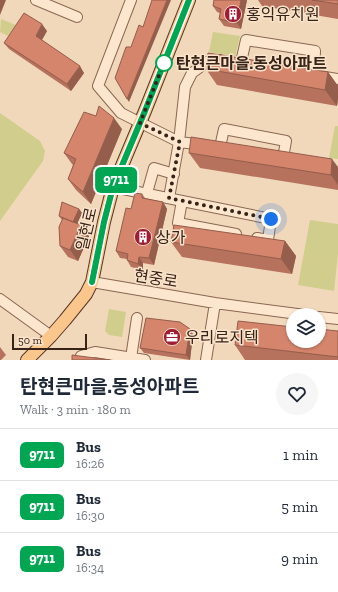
<!DOCTYPE html>
<html lang="en">
<head>
<meta charset="utf-8">
<style>
	:root { --surface:#fff; --page:#f6f6f7; --text:#1f2937; --muted:#747a83; --line:#e0e1e3 }
	body { margin:0; font-family:"Zilla Slab","Noto Sans KR",serif; background:var(--page); color:var(--text); height:100vh; display:flex; flex-direction:column; font-size:15px; white-space:nowrap }
	* { box-sizing:border-box; margin:0 }
	p { font-size:13px; color:var(--muted) }
	.icon { flex:none; width:22px; height:22px; fill:none; stroke:currentColor; stroke-width:2; stroke-linecap:round; stroke-linejoin:round }
	.map { position:relative; height:360px; overflow:hidden }
	.sheet { display:flex; flex-direction:column; background:var(--surface); flex:1 }
	.sheet>* { flex:none }
	.badge { padding:0 8px; border-radius:6px; font-size:14px; line-height:26px }
	.tools { position:absolute; left:286px; top:308px; display:grid; gap:8px }
	.tools a { display:grid; place-items:center; width:40px; height:40px; border-radius:50%; background:var(--surface); box-shadow:0 1px 3px #0004; font-size:20px }
	.scale { position:absolute; left:12px; bottom:10px; width:75px; box-sizing:border-box; padding-left:4px; border:2px solid #382319; border-top:0; font-size:11px; line-height:14px; white-space:nowrap; color:#382319; -webkit-text-stroke:3px #f9e3ca; paint-order:stroke }
	.you { position:absolute; width:20px; height:20px; margin:-10px; border:3px solid #fff; border-radius:50%; background:#1a73e8; box-shadow:0 0 0 6px #1a73e833 }
	.map>.badge { position:absolute; translate:-50% -50%; box-shadow:0 0 0 2px #fff }
	.round { display:grid; place-items:center; flex:none; width:42px; height:42px; border-radius:21px; background:var(--page) }
	.overview { display:flex; align-items:center; justify-content:space-between; height:68px; padding:0 20px }
	h1 { font-size:19px; font-weight:700; line-height:30px }
	ul { padding:0; list-style:none }
	li { display:flex; align-items:center; gap:12px; height:52px; padding:0 20px; border-top:1px solid var(--line) }
	li div { flex:1 }
	li b { display:block; font-size:15px }
	li em { font-style:normal }
	li .badge { min-width:44px; font-weight:700; text-align:center }
	.map>svg:first-child { display:block }
</style>
</head>
<body>
<div class="map">
<svg width="338" height="360" viewBox="0 0 338 360">
	<rect width="100%" height="100%" fill="#f2d8ba"/>
	<!-- green -->
	<path fill="#d1cd8d" d="M 1,19 L 16,25 L 8,36 L 0,32 Z
		M 213,32 L 240,36 L 235,57 L 209,52 Z
		M 0,113 L 40,141 L 45,151 L 43,161 L 0,221 Z
		M 335,126 L 338,126 L 338,159 L 329,158 Z
		M 310,220 L 338,224 L 338,254 L 334,291 L 298,285 Z
		M 109,309 L 126,312 L 122,337 L 109,335 L 105,331 Z"/>
	<g fill="none" stroke-linecap="round" stroke-linejoin="round">
		<defs>
			<path id="minor" d="M 36,0 L 77,17
				M 131,0 L 98,86 L 121,113 L 179,142 L 204,145
				M 241,62 L 246,40 L 315,51 L 314,75
				M 319,76 L 338,79
				M 220,147 L 224,129 L 286,141 L 283,158
				M 113,187 L 271,219 L 268,240 L 257,238
				M 147,193 L 154,168 L 174,174
				M 169,198 L 179,142 L 185,87 L 192,73 L 207,62 L 220,60
				M 182,201 L 178,223 L 236,234
				M 92,282 L 215,303 L 305,315
				M 0,299 L 51,336
				M 319,317 L 338,319
				M 131,358 L 137,318
				M 79,360 L 81,356 L 95,352 L 145,360
				M 206,360 L 215,303"/>
			<path id="major" d="M 27,360 L 51,336 L 65,320 L 86,294 L 92,282 L 104,222 L 113,187 L 145,111 L 189,0"/>
		</defs>
		<!-- minor casing -->
		<use href="#minor" stroke="#8a6753" stroke-width="12"/>
		<!-- major casing -->
		<use href="#major" stroke="#573628" stroke-width="14"/>
		<!-- minor -->
		<use href="#minor" stroke="#fce6ce" stroke-width="10"/>
		<!-- major -->
		<use href="#major" stroke="#fbc68c" stroke-width="12"/>
	</g>
	<!-- wall -->
	<path fill="#b6725d" d="M 214,0 L 247,0 L 241,29 L 224,26 L 219,19 L 220,13 L 217,12 L 213,6 Z
		M 258,0 L 338,0 L 338,19 L 262,6 Z
		M 47,31 L 42,40 L 84,73 L 71,91 L 9,49 L 4,43 Z
		M 206,69 L 328,72 L 338,86 L 338,99 L 337,106 L 217,85 Z
		M 122,129 L 91,204 L 76,190 L 68,179 L 73,165 L 72,164 L 64,153 Z
		M 189,153 L 338,167 L 338,190 L 200,168 Z
		M 142,194 L 145,198 L 163,202 L 167,209 L 154,265 L 143,263 L 143,270 L 131,267 L 127,260 L 127,259 L 120,258 L 116,251 L 131,209 Z
		M 79,209 L 82,213 L 77,224 L 89,236 L 78,261 L 68,257 L 60,246 L 62,220 L 59,216 Z
		M 285,241 L 296,256 L 292,274 L 182,257 L 171,242 Z
		M 338,331 L 338,360 L 245,360 L 235,345 Z
		M 193,334 L 190,360 L 144,353 L 140,348 Z
		M 0,347 L 6,355 L 1,360 L 0,360 Z"/>
	<!-- shaded-wall -->
	<path fill="#945d4c" d="M 0,0 L 6,0 L 0,15 Z
		M 167,0 L 171,0 L 129,102 L 127,99 Z
		M 241,0 L 247,0 L 241,29 L 237,23 Z
		M 42,24 L 47,31 L 40,43 L 36,36 Z
		M 80,66 L 84,73 L 71,91 L 67,84 Z
		M 328,72 L 338,86 L 338,99 L 337,106 L 325,90 Z
		M 114,118 L 122,129 L 91,204 L 83,192 Z
		M 332,159 L 338,167 L 338,185 L 331,175 Z
		M 163,202 L 167,209 L 154,265 L 149,258 Z
		M 79,209 L 82,213 L 76,226 L 73,222 Z
		M 81,225 L 89,236 L 78,261 L 70,250 Z
		M 285,241 L 296,256 L 292,274 L 281,259 Z
		M 139,257 L 143,263 L 143,270 L 138,264 Z
		M 190,329 L 193,334 L 190,360 L 186,355 Z"/>
	<!-- building -->
	<path fill="#d4856c" stroke="#945d4c" d="M 152,0 L 167,0 L 127,99 L 115,78 L 126,47 L 131,47 L 139,25 L 143,27 Z
		M 214,0 L 241,0 L 237,23 L 219,19 L 221,9 L 213,6 Z
		M 312,0 L 338,0 L 338,4 Z
		M 24,13 L 42,24 L 36,36 L 80,66 L 67,84 L 4,43 Z
		M 208,53 L 328,72 L 325,90 L 206,69 Z
		M 99,106 L 114,118 L 83,192 L 68,179 L 76,159 L 64,153 L 84,112 L 96,116 Z
		M 191,137 L 332,159 L 331,175 L 189,153 Z
		M 135,193 L 142,194 L 142,198 L 163,202 L 149,258 L 139,257 L 138,264 L 127,260 L 128,254 L 116,251 L 126,208 L 131,209 Z
		M 62,202 L 79,209 L 73,222 L 59,216 Z
		M 63,218 L 81,225 L 70,250 L 60,246 L 59,227 Z
		M 174,225 L 285,241 L 281,259 L 171,242 Z
		M 146,318 L 180,322 L 190,329 L 186,355 L 140,348 Z
		M 238,321 L 293,327 L 293,341 L 319,341 L 319,329 L 338,331 L 338,357 L 235,345 Z
		M 72,355 L 110,360 L 72,360 Z"/>
	<g fill="none" stroke-linecap="round" stroke-linejoin="round">
		<defs>
			<path id="line" d="M 92,282 L 104,222 L 113,187 L 145,111 L 189,0"/>
		</defs>
		<!-- line casing -->
		<use href="#line" stroke="#fff" stroke-width="9"/>
		<!-- line -->
		<use href="#line" stroke="#00a651" stroke-width="6"/>
		<!-- walk -->
		<path stroke="#382319" stroke-width="4" stroke-dasharray="0 7.2" d="M 164,63 L 140,123 L 180,142 L 169,198 L 271,219"/>
	</g>
	<!-- icons -->
	<defs>
		<symbol id="building-disc" viewBox="-11 -11 22 22"><circle r="9.5" fill="#9f1d34" stroke="#f9e3ca"/><path d="M-4-6H4V6H1V3H-1V6H-4ZM-2.5-4.3h1.7v1.8h-1.7ZM.8-4.3h1.7v1.8H.8ZM-2.5-1h1.7V.8h-1.7ZM.8-1h1.7V.8H.8Z" fill="#fff"/></symbol>
		<symbol id="office-disc" viewBox="-11 -11 22 22"><circle r="9.5" fill="#9f1d34" stroke="#f9e3ca"/><path d="M-6-3h4V-5.5h4V-3h4V5H-6ZM-1-4.5V-3h2v-1.5ZM-6 0V1H6V0Z" fill="#fff"/></symbol>
	</defs>
	<g fill-rule="evenodd">
		<use href="#building-disc" x="223" y="4" width="20" height="20"/>
		<use href="#building-disc" x="133" y="227" width="20" height="20"/>
		<use href="#office-disc" x="162" y="327" width="20" height="20"/>
	</g>
	<!-- markers -->
	<circle fill="#fff" stroke="#00a651" stroke-width="2" cx="164" cy="63" r="8"/>
	<g text-anchor="middle" stroke-width="3" stroke-linejoin="round" paint-order="stroke">
		<!-- poi labels -->
		<g font-size="16" fill="#382319" stroke="#f9e3ca" text-anchor="start">
			<text x="246" y="20">홍익유치원</text>
			<text x="156" y="243">상가</text>
			<text x="185" y="343">우리로지텍</text>
		</g>
		<!-- stop labels -->
		<g font-size="16" font-weight="bold" fill="#382319" stroke="#f9e3ca" text-anchor="start">
			<text x="176" y="69">탄현큰마을.동성아파트</text>
		</g>
		<!-- street labels -->
		<g font-size="16" fill="#382319" stroke="#f9e3ca">
			<text transform="translate(86 229) rotate(-77)" y="6">일현로</text>
			<text transform="translate(156 278) rotate(9)" y="6">현중로</text>
		</g>
	</g>
</svg>
<div class="tools">
<a><svg class="icon" aria-label="layers" viewBox="0 0 24 24"><path d="M12 4l9 5-9 5-9-5zM3 14l9 5 9-5"/></svg></a>
</div>
<div class="scale">50 m</div>
<div class="you" style="left:271px;top:219px"></div>
<b class="badge" style="left:116px;top:180px;background:#00a651;color:#fff">9711</b>
</div>
<section class="sheet">
<div class="overview"><div><h1>탄현큰마을.동성아파트</h1><p>Walk · 3 min · 180 m</p></div><a class="round"><svg class="icon" aria-label="heart" viewBox="0 0 24 24"><path d="M12 20l-8-8c-3-5 5-10 8-4 3-6 11-1 8 4z"/></svg></a></div>
<ul>
<li><span class="badge" style="background:#00a651;color:#fff">9711</span><div><b>Bus</b><p>16:26</p></div><em>1 min</em></li>
<li><span class="badge" style="background:#00a651;color:#fff">9711</span><div><b>Bus</b><p>16:30</p></div><em>5 min</em></li>
<li><span class="badge" style="background:#00a651;color:#fff">9711</span><div><b>Bus</b><p>16:34</p></div><em>9 min</em></li>
</ul>
</section>
</body>
</html>
